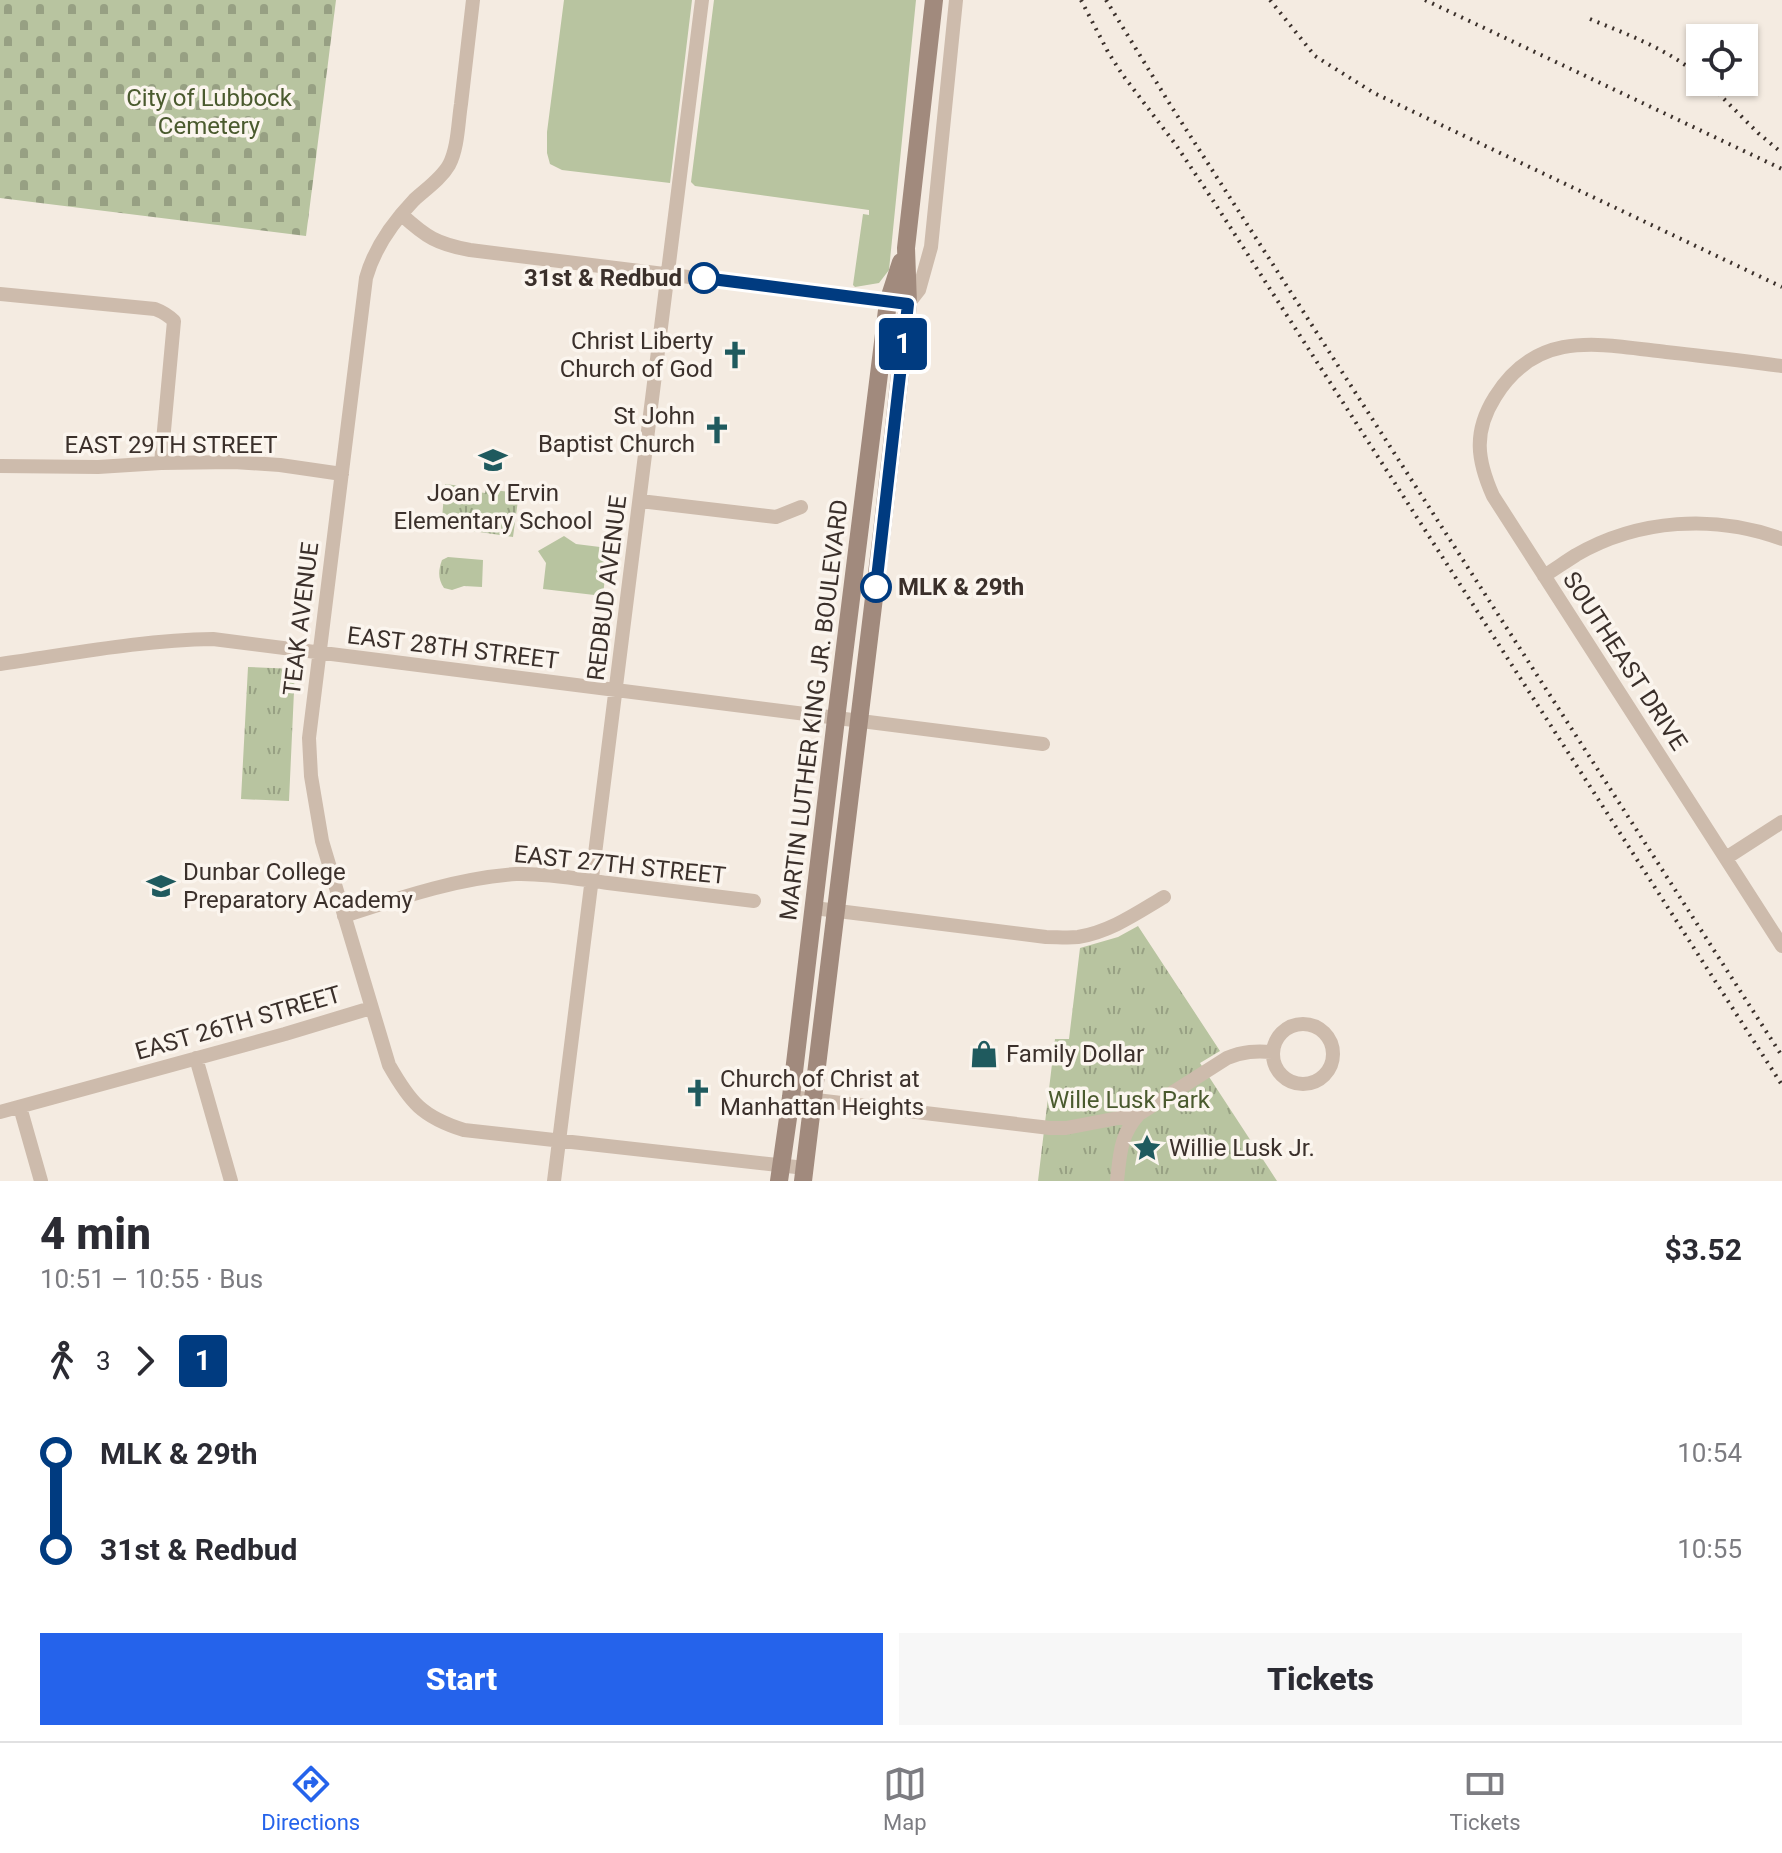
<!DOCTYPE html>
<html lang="en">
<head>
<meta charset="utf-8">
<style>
	:root { --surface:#fff; --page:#f7f7f7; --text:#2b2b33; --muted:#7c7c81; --line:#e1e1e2; --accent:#2563eb }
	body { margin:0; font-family:Roboto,sans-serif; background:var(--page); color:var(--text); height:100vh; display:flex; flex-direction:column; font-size:30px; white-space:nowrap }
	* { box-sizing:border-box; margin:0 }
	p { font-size:26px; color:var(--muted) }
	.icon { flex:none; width:44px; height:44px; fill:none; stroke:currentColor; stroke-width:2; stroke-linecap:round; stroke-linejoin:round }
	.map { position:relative; height:1181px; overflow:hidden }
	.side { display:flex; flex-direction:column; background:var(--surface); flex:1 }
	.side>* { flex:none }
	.badge { padding:0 16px; border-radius:6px; font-size:28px; line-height:52px }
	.fabs { position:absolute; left:1686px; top:24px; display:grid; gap:16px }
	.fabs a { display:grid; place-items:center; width:72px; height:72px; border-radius:0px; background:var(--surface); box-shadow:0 2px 6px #0004; font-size:40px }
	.map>.badge { position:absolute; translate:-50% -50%; box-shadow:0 0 0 4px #fff }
	.legs { display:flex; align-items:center; gap:12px; height:88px; padding:0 40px; font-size:26px }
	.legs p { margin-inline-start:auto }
	.head { display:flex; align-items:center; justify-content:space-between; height:136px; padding:0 40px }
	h1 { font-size:44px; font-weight:800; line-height:60px }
	.primary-button { display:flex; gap:16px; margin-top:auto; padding:16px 40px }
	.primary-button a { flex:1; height:92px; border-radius:0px; background:var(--accent); color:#fff; font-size:32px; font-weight:800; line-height:92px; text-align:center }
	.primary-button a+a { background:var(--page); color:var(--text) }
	ul { padding:0 40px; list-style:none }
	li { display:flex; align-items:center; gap:28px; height:96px; font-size:30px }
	li i { display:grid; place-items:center; width:12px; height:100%; margin:0 10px; background:currentColor }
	li i::after { content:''; width:20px; height:20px; margin:-10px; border:6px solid; border-radius:50%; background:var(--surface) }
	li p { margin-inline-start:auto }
	li:first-child i { background:linear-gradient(#0000 50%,currentColor 0) }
	li:last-child i { background:linear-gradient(currentColor 50%,#0000 0) }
	.dock { display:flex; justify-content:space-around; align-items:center; height:112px; border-top:2px solid var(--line); background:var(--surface); font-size:22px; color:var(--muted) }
	.dock a { display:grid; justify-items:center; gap:4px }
	.dock .on { color:var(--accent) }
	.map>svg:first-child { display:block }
</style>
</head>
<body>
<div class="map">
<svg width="1782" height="1181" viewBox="0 0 1782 1181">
	<defs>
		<pattern id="cemetery-stones" width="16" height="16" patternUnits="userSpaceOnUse" patternTransform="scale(2)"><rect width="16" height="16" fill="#b8c4a0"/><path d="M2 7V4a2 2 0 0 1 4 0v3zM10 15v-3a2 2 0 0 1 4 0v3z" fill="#97a083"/></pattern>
		<pattern id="park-tufts" width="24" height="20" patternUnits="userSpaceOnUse" patternTransform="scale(2)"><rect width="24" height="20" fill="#b8c4a0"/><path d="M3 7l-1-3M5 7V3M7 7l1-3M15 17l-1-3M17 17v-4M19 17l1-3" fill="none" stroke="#97a083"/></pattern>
	</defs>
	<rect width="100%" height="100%" fill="#f4ebe1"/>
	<!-- grass -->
	<path fill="#b8c4a0" d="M 564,0 L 692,0 L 670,183 L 562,170 L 550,164 L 547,153 L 547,132 Z
		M 714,0 L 916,0 L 889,270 L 879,283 L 855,287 L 853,285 L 863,214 L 869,215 L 869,210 L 695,186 L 691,182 Z
		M 564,536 L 576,544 L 608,548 L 603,596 L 543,589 L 546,563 L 538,551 Z"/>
	<!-- cemetery -->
	<path fill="url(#cemetery-stones)" d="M 0,0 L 336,0 L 306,236 L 0,198 Z"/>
	<!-- park -->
	<path fill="url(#park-tufts)" d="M 445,484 L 478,488 L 478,492 L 485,493 L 486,489 L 519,493 L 513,537 L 459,529 L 442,518 Z
		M 448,557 L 483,560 L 482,587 L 464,586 L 452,590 L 444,588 C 438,579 438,571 442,560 Z
		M 248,667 L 295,669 L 289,801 L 241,799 Z
		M 1138,926 L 1220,1051 L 1200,1063 L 1277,1181 L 1038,1181 L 1055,1039 L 1069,1039 L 1080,948 L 1118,937 Z"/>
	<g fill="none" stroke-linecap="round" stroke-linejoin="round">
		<!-- minor -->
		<path stroke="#cdbbac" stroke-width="14" d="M 473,0 C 469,35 465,70 461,104 C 458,123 458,148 449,165 C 441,179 426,189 414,200 C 393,222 374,249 366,278 L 309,738 L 311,776 L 322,841 L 389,1065 C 410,1102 422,1117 464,1130 L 805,1168
			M 402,215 C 426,237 437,244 470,250 L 908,304 L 919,290 L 931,247 L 956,0
			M 0,294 L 155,309 C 163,312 168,315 174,321 L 161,463
			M 1782,366 C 1743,361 1705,356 1666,352 C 1598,344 1537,329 1495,397 C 1473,432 1477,460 1493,496 L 1782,946
			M 0,466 L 98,467 L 161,463 L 234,462 L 280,465 L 342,474
			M 640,501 L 776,517 L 801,507
			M 1544,576 C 1555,569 1565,562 1576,555 C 1638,519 1715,514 1782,539
			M 0,664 C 71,654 141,640 213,639 L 1043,744
			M 1726,858 L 1782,822
			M 814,908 L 1046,937 C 1057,937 1068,938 1078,937 C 1110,932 1137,913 1164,897
			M 344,916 C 399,898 457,878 516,874 C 546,873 578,879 608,883 C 657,889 705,895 754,901
			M1273 1054a30 30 0 1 1 60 0a30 30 0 1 1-60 0Z
			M 196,1058 L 231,1181
			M 791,1097 L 1050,1128 L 1066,1128 L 1139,1114
			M 20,1107 L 41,1181
			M 0,1112 L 285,1034 L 371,1008
			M 554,1181 L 702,0
			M 1117,1181 C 1120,1154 1120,1135 1139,1114 L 1227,1058 C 1243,1051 1256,1051 1273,1052"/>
		<!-- secondary -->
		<path stroke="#a18a7d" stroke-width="18" d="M 779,1181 L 791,1097 L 836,719 L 888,302 L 901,262
			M 803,1181 L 882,532 L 908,304 L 906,248 L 934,0"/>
		<!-- rail -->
		<path stroke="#3b302b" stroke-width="4" stroke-dasharray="2 6" stroke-linecap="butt" d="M 1081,0 L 1108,52 L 1122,74 L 1176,145 L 1214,202 L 1782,1085
			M 1106,0 L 1171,106 L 1782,1056
			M 1270,0 L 1315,56 L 1374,93 L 1782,287
			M 1425,0 L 1782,169
			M 1590,19 C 1629,35 1667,49 1700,76
			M 1707,82 L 1758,133 L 1782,153"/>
	</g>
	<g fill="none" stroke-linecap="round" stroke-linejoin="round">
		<defs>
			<path id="line-1" d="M 704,278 L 908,304 L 876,587"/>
		</defs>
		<!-- line-1 casing -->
		<use href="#line-1" stroke="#fff" stroke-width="18"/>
		<!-- line-1 -->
		<use href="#line-1" stroke="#003b80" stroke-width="12"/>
	</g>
	<!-- icons -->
	<defs>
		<symbol id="church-bare" viewBox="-9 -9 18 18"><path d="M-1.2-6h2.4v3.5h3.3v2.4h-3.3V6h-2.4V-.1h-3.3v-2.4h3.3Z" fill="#1f5a5e" stroke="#fbf5ee" stroke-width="2.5" paint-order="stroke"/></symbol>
		<symbol id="school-bare" viewBox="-9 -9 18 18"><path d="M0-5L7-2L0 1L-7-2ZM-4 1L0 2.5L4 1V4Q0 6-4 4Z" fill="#1f5a5e" stroke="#fbf5ee" stroke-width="2.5" paint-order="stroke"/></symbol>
		<symbol id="shop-bare" viewBox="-9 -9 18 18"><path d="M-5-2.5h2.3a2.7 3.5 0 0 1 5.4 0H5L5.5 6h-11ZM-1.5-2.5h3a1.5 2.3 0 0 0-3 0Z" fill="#1f5a5e" stroke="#fbf5ee" stroke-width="2.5" paint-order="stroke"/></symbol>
		<symbol id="sight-bare" viewBox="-9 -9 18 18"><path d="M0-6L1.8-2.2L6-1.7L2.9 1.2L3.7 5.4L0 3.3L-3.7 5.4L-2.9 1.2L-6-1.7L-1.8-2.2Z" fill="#1f5a5e" stroke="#fbf5ee" stroke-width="2.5" paint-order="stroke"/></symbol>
	</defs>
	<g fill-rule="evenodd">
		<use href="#church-bare" x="715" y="335" width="40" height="40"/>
		<use href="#church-bare" x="697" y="410" width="40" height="40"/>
		<use href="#school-bare" x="473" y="440" width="40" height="40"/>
		<use href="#school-bare" x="141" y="866" width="40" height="40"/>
		<use href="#shop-bare" x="964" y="1034" width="40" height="40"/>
		<use href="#church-bare" x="678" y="1073" width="40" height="40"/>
		<use href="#sight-bare" x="1127" y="1128" width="40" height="40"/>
	</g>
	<!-- markers -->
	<g fill="#fff" stroke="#003b80" stroke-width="4">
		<circle cx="704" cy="278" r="14"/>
		<circle cx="876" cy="587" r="14"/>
	</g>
	<g text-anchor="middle" stroke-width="7" stroke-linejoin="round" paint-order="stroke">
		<!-- park labels -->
		<g font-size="24" fill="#4a5a2e" stroke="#fbf5ee">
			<text x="209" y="106">City of Lubbock<tspan x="209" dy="28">Cemetery</tspan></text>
			<text x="1129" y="1108">Wille Lusk Park</text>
		</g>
		<!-- stop labels -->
		<g font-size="24" font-weight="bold" fill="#3b302b" stroke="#fbf5ee" text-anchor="end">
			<text x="682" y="286">31st &amp; Redbud</text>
			<text x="898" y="595" text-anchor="start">MLK &amp; 29th</text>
		</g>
		<!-- poi labels -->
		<g font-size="24" fill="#3b302b" stroke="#fbf5ee" text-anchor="start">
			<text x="713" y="349" text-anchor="end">Christ Liberty<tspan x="713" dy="28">Church of God</tspan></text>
			<text x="695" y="424" text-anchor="end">St John<tspan x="695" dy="28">Baptist Church</tspan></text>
			<text x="493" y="501" text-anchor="middle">Joan Y Ervin<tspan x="493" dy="28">Elementary School</tspan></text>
			<text x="183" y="880">Dunbar College<tspan x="183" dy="28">Preparatory Academy</tspan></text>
			<text x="1006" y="1062">Family Dollar</text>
			<text x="720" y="1087">Church of Christ at<tspan x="720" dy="28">Manhattan Heights</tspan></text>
			<text x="1169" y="1156">Willie Lusk Jr.</text>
		</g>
		<!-- street labels -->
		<g font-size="24" fill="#3b302b" stroke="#fbf5ee">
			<text x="171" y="453">EAST 29TH STREET</text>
			<text transform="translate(607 588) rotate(-83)" y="8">REDBUD AVENUE</text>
			<text transform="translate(301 619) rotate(-83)" y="8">TEAK AVENUE</text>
			<text transform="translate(453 648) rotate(7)" y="8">EAST 28TH STREET</text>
			<text transform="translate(1625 661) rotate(57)" y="8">SOUTHEAST DRIVE</text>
			<text transform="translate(814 710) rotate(-83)" y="8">MARTIN LUTHER KING JR. BOULEVARD</text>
			<text transform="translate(620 865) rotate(6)" y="8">EAST 27TH STREET</text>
			<text transform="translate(238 1023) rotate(-16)" y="8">EAST 26TH STREET</text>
		</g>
	</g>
</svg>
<div class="fabs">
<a><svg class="icon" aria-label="locate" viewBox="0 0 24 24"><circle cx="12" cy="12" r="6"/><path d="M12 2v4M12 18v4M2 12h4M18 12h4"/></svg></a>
</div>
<b class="badge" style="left:903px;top:344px;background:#003b80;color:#fff">1</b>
</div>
<section class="side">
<div class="head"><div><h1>4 min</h1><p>10:51 – 10:55 · Bus</p></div><b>$3.52</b></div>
<div class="legs"><svg class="icon" aria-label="walk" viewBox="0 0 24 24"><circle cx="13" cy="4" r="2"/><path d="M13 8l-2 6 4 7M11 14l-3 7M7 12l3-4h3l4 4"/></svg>3<svg class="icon" aria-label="forward" viewBox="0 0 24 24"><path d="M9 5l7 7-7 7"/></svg><b class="badge" style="background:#003b80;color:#fff">1</b></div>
<ul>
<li><i style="color:#003b80"></i><b>MLK &amp; 29th</b><p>10:54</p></li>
<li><i style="color:#003b80"></i><b>31st &amp; Redbud</b><p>10:55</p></li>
</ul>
<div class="primary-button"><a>Start</a><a>Tickets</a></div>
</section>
<nav class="dock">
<a class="on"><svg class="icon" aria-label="directions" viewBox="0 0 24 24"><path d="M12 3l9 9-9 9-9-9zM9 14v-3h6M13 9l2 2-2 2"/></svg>Directions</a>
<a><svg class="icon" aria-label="map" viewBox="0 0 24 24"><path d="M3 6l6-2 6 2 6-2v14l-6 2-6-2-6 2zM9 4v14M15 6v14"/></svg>Map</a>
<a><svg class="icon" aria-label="tickets" viewBox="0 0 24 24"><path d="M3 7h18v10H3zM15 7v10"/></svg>Tickets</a>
</nav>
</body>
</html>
